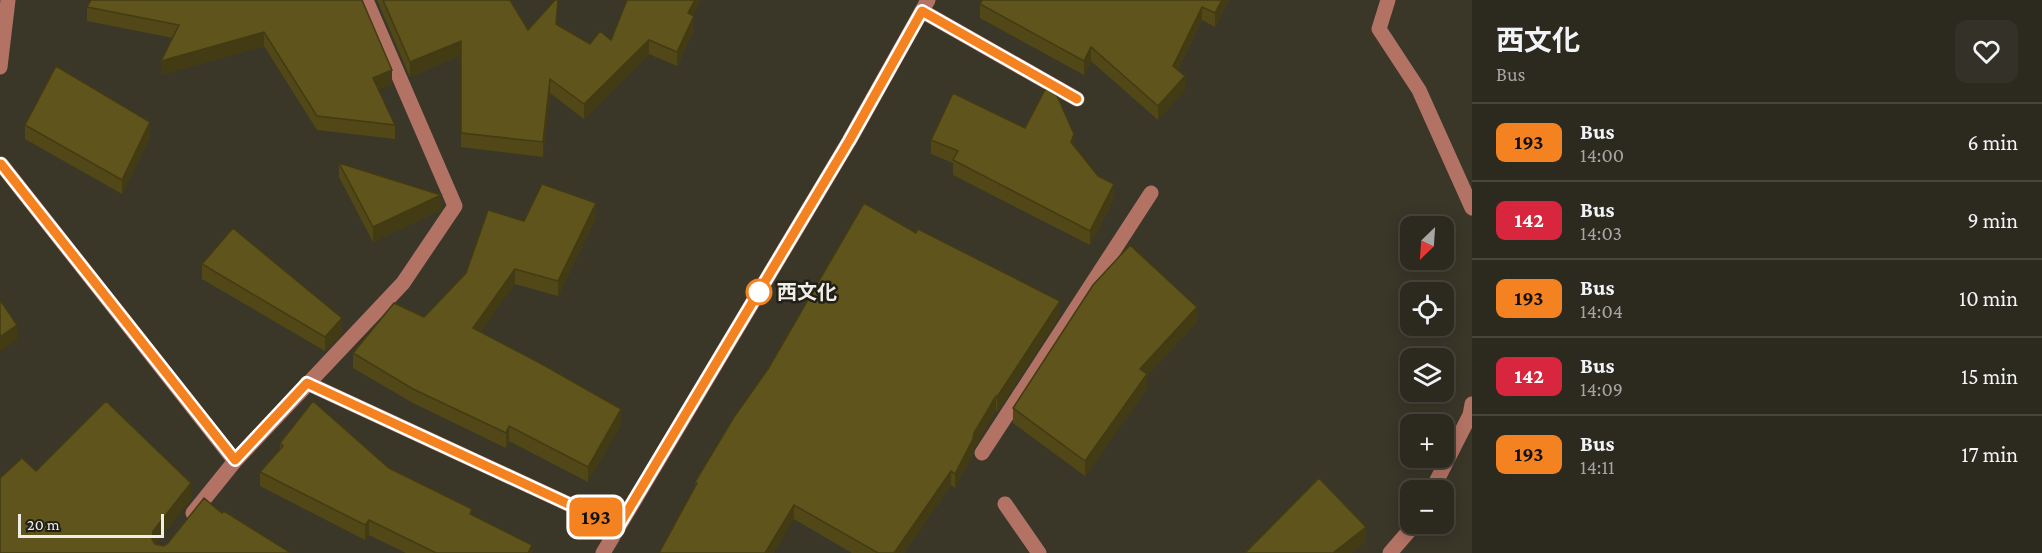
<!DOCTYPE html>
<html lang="en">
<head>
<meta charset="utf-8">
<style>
	:root { --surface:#2c291f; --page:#343128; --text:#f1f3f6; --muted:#a6a6a4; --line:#48453d }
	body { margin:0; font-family:"Crimson Pro","Noto Sans JP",serif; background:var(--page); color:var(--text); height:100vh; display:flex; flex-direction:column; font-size:22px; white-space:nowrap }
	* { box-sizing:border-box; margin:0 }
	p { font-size:20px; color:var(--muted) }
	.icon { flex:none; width:33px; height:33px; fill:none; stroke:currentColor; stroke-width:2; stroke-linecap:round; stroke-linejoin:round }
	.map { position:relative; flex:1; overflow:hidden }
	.side { display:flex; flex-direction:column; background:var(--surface); width:570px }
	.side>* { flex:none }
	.badge { padding:0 12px; border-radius:9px; font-size:21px; line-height:39px }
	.needle { width:39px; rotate:205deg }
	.buttons { position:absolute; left:1400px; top:216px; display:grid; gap:12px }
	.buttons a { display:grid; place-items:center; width:54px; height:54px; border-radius:12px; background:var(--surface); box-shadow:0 3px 15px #0003,0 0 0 2px var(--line); font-size:30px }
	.scale { position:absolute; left:18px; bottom:15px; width:146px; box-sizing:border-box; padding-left:6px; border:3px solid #efede5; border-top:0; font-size:16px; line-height:21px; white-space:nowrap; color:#efede5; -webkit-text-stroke:4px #201f18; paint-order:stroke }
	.map>.badge { position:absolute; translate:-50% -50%; box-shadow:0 0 0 3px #fff }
	.round { display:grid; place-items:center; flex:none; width:63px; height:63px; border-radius:12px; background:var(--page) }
	.head { display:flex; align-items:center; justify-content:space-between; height:102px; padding:0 24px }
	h1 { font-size:28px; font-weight:700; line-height:45px }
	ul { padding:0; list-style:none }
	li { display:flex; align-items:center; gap:18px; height:78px; padding:0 24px; border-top:2px solid var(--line) }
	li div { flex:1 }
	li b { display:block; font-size:22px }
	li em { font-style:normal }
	li .badge { min-width:66px; font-weight:700; text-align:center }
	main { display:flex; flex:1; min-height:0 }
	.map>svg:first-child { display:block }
</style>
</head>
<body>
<main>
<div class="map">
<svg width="1472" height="553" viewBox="0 0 1472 553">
	<rect width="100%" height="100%" fill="#3a3729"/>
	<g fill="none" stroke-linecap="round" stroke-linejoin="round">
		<!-- minor -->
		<path stroke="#b37364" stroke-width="15" d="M 1388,0 L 1379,29 L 1419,90 L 1472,208
			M 922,11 L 1077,99
			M 0,67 L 8,0
			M 1,164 L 235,461
			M 307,383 L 618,527
			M 982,453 L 1151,193
			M 1432,490 L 1470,415 L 1472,404
			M 1005,504 L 1039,553
			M 193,513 L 235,461 L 403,283 L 455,206 L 366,0
			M 603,553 L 849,141 L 928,0
			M 1390,553 L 1415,524"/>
	</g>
	<!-- wall -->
	<path fill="#524817" d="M 362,0 L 392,84 L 378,90 L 395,125 L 395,139 L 317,130 L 264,46 L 161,75 L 173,38 L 87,21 L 87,7 Z
		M 377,0 L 510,0 L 528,30 L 558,10 L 557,24 L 590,44 L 611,40 L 694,16 L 694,30 L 677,66 L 649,54 L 584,119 L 550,93 L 543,157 L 461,147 L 461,55 L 410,77 Z
		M 982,0 L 1229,0 L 1215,27 L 1202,20 L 1178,70 L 1185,90 L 1158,120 L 1091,61 L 1084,75 L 980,18 L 980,4 Z
		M 25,125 L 150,137 L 122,194 L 25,139 Z
		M 1025,128 L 1074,147 L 1114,199 L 1090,245 L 953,175 L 953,163 L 931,154 L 931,140 Z
		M 339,163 L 441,210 L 373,242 L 339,177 Z
		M 596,218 L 558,296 L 515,284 L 480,332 L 621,424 L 588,482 L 509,441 L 506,448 L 413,403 L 353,368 L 353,353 L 424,317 L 524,221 Z
		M 916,233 L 1060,315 L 997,412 L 996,410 L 974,448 L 973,454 L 955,488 L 951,485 L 904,553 L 852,553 L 794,519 L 695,487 L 695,482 Z
		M 202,264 L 342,333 L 325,351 L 202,279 Z
		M 1197,322 L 1147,376 L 1147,389 L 1085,476 L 1013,423 L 1013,408 Z
		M 280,443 L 389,468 L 472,515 L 532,553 L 406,553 L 369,535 L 365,540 L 260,486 L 260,472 L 280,449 Z"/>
	<!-- shaded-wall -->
	<path fill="#423b13" d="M 558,0 L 558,10 L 556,38 L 556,24 Z
		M 695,0 L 701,0 L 688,27 L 688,13 Z
		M 1222,0 L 1229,0 L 1215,27 L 1215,13 Z
		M 1202,7 L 1202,20 L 1173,80 L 1173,66 Z
		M 694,16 L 694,30 L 677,66 L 677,52 Z
		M 264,32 L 264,46 L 161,75 L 161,61 Z
		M 649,40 L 649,54 L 584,119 L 584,104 Z
		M 461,41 L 461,55 L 410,77 L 410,62 Z
		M 1091,47 L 1091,61 L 1084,75 L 1084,61 Z
		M 392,70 L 392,84 L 373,93 L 373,78 Z
		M 1185,76 L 1185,90 L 1158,120 L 1158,106 Z
		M 550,79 L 550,93 L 543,157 L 543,142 Z
		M 150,122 L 150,137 L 122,194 L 122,180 Z
		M 1074,134 L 1074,149 L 1071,142 Z
		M 1114,184 L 1114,199 L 1090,245 L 1090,231 Z
		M 441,195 L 441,210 L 373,242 L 373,227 Z
		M 596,203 L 596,218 L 558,296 L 558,281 Z
		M 515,269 L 515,284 L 473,343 L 473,328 Z
		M 1060,301 L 1060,315 L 997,412 L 997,397 Z
		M 1197,307 L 1197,322 L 1147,376 L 1147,389 L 1085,476 L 1085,461 L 1140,369 Z
		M 342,318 L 342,333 L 325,351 L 325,337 Z
		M 17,325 L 17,340 L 0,352 L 0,337 Z
		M 996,396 L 996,410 L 974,448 L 973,454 L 955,488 L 955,474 L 974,433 Z
		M 621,409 L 621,424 L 588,482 L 588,467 Z
		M 509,426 L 509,441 L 506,448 L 506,433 Z
		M 951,471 L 951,485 L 904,553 L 894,553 Z
		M 191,483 L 191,500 L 153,547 L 152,539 L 153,531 Z
		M 794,505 L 794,519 L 774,553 L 765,553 Z
		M 369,520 L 369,535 L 365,540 L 365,525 Z
		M 1366,527 L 1366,542 L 1352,553 L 1333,553 Z
		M 532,545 L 532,553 L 528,553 Z"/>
	<!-- building -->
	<path fill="#5f541b" stroke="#423b13" stroke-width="1.5" d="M 91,0 L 362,0 L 392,70 L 373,78 L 395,125 L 317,116 L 264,32 L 161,61 L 179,25 L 87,7 Z
		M 383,0 L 510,0 L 528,30 L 555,0 L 558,0 L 556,24 L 590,44 L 600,31 L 611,40 L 627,0 L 695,0 L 688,13 L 694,16 L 677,52 L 649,40 L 584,104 L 550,79 L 543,142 L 461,133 L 461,41 L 410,62 Z
		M 982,0 L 1222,0 L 1215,13 L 1202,7 L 1173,66 L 1185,76 L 1158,106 L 1091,47 L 1084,61 L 980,4 Z
		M 56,66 L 150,122 L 122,180 L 25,125 Z
		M 1050,80 L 1074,134 L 1071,142 L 1098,176 L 1114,184 L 1090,231 L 953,160 L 958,151 L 931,140 L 953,93 L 1025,128 Z
		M 339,163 L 441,195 L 373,227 Z
		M 542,184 L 596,203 L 558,281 L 515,269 L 473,328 L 540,363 L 621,409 L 588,467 L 509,426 L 506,433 L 413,389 L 353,353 L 394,303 L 424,317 L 466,273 L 488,210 L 524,221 Z
		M 864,203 L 916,233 L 918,229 L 1060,301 L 997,397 L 996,396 L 974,433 L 973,439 L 955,474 L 951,471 L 894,553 L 878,553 L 794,505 L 765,553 L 659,553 L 697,483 L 695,482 L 734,417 L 768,369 Z
		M 233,228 L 342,318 L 325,337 L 202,264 Z
		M 1130,245 L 1197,307 L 1140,369 L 1147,374 L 1085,461 L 1013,408 L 1093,285 Z
		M 0,300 L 17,325 L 0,337 Z
		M 106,401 L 191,483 L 153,531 L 152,539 L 155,544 L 164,546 L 168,543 L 204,498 L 222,513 L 224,511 L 291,553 L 0,553 L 0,478 L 22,458 L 36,471 Z
		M 313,401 L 389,468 L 472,509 L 470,514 L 532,545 L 528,553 L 436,553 L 369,520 L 365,525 L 260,472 L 283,446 L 280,443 Z
		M 1319,478 L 1366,527 L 1333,553 L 1245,553 Z"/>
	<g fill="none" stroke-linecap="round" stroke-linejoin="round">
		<defs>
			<path id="line" d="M 1,164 L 235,460 L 307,383 L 618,527 L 849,141 L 922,11 L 1077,99"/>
		</defs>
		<!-- line casing -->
		<use href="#line" stroke="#fff" stroke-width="14"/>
		<!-- line -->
		<use href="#line" stroke="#f58220" stroke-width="9"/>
	</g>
	<!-- markers -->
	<circle fill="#fff" stroke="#f58220" stroke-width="3" cx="759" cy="292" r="12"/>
	<g text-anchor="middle" stroke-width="5" stroke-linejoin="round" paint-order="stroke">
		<!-- stop labels -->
		<g font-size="20" font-weight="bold" fill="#efede5" stroke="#201f18" text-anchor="start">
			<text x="777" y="299">西文化</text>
		</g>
	</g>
</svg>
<div class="buttons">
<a><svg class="needle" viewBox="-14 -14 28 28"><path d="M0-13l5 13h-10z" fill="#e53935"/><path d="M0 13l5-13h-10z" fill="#a6a6a4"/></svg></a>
<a><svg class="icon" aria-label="locate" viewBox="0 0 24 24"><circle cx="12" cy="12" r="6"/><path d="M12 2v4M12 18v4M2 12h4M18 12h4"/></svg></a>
<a><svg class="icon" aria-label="layers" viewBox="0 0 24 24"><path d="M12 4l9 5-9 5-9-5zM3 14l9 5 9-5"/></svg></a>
<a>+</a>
<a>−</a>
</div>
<div class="scale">20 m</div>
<b class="badge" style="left:596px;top:517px;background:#f58220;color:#111">193</b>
</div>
<section class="side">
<div class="head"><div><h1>西文化</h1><p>Bus</p></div><a class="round"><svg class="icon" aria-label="heart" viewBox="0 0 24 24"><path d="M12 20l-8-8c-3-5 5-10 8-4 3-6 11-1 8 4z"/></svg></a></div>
<ul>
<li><span class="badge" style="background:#f58220;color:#111">193</span><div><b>Bus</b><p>14:00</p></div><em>6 min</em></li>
<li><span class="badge" style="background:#d7263d;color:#fff">142</span><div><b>Bus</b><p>14:03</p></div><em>9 min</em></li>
<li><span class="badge" style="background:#f58220;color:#111">193</span><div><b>Bus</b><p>14:04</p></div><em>10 min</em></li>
<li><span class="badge" style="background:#d7263d;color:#fff">142</span><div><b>Bus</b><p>14:09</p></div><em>15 min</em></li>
<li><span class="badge" style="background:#f58220;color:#111">193</span><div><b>Bus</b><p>14:11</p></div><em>17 min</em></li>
</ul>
</section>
</main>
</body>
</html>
